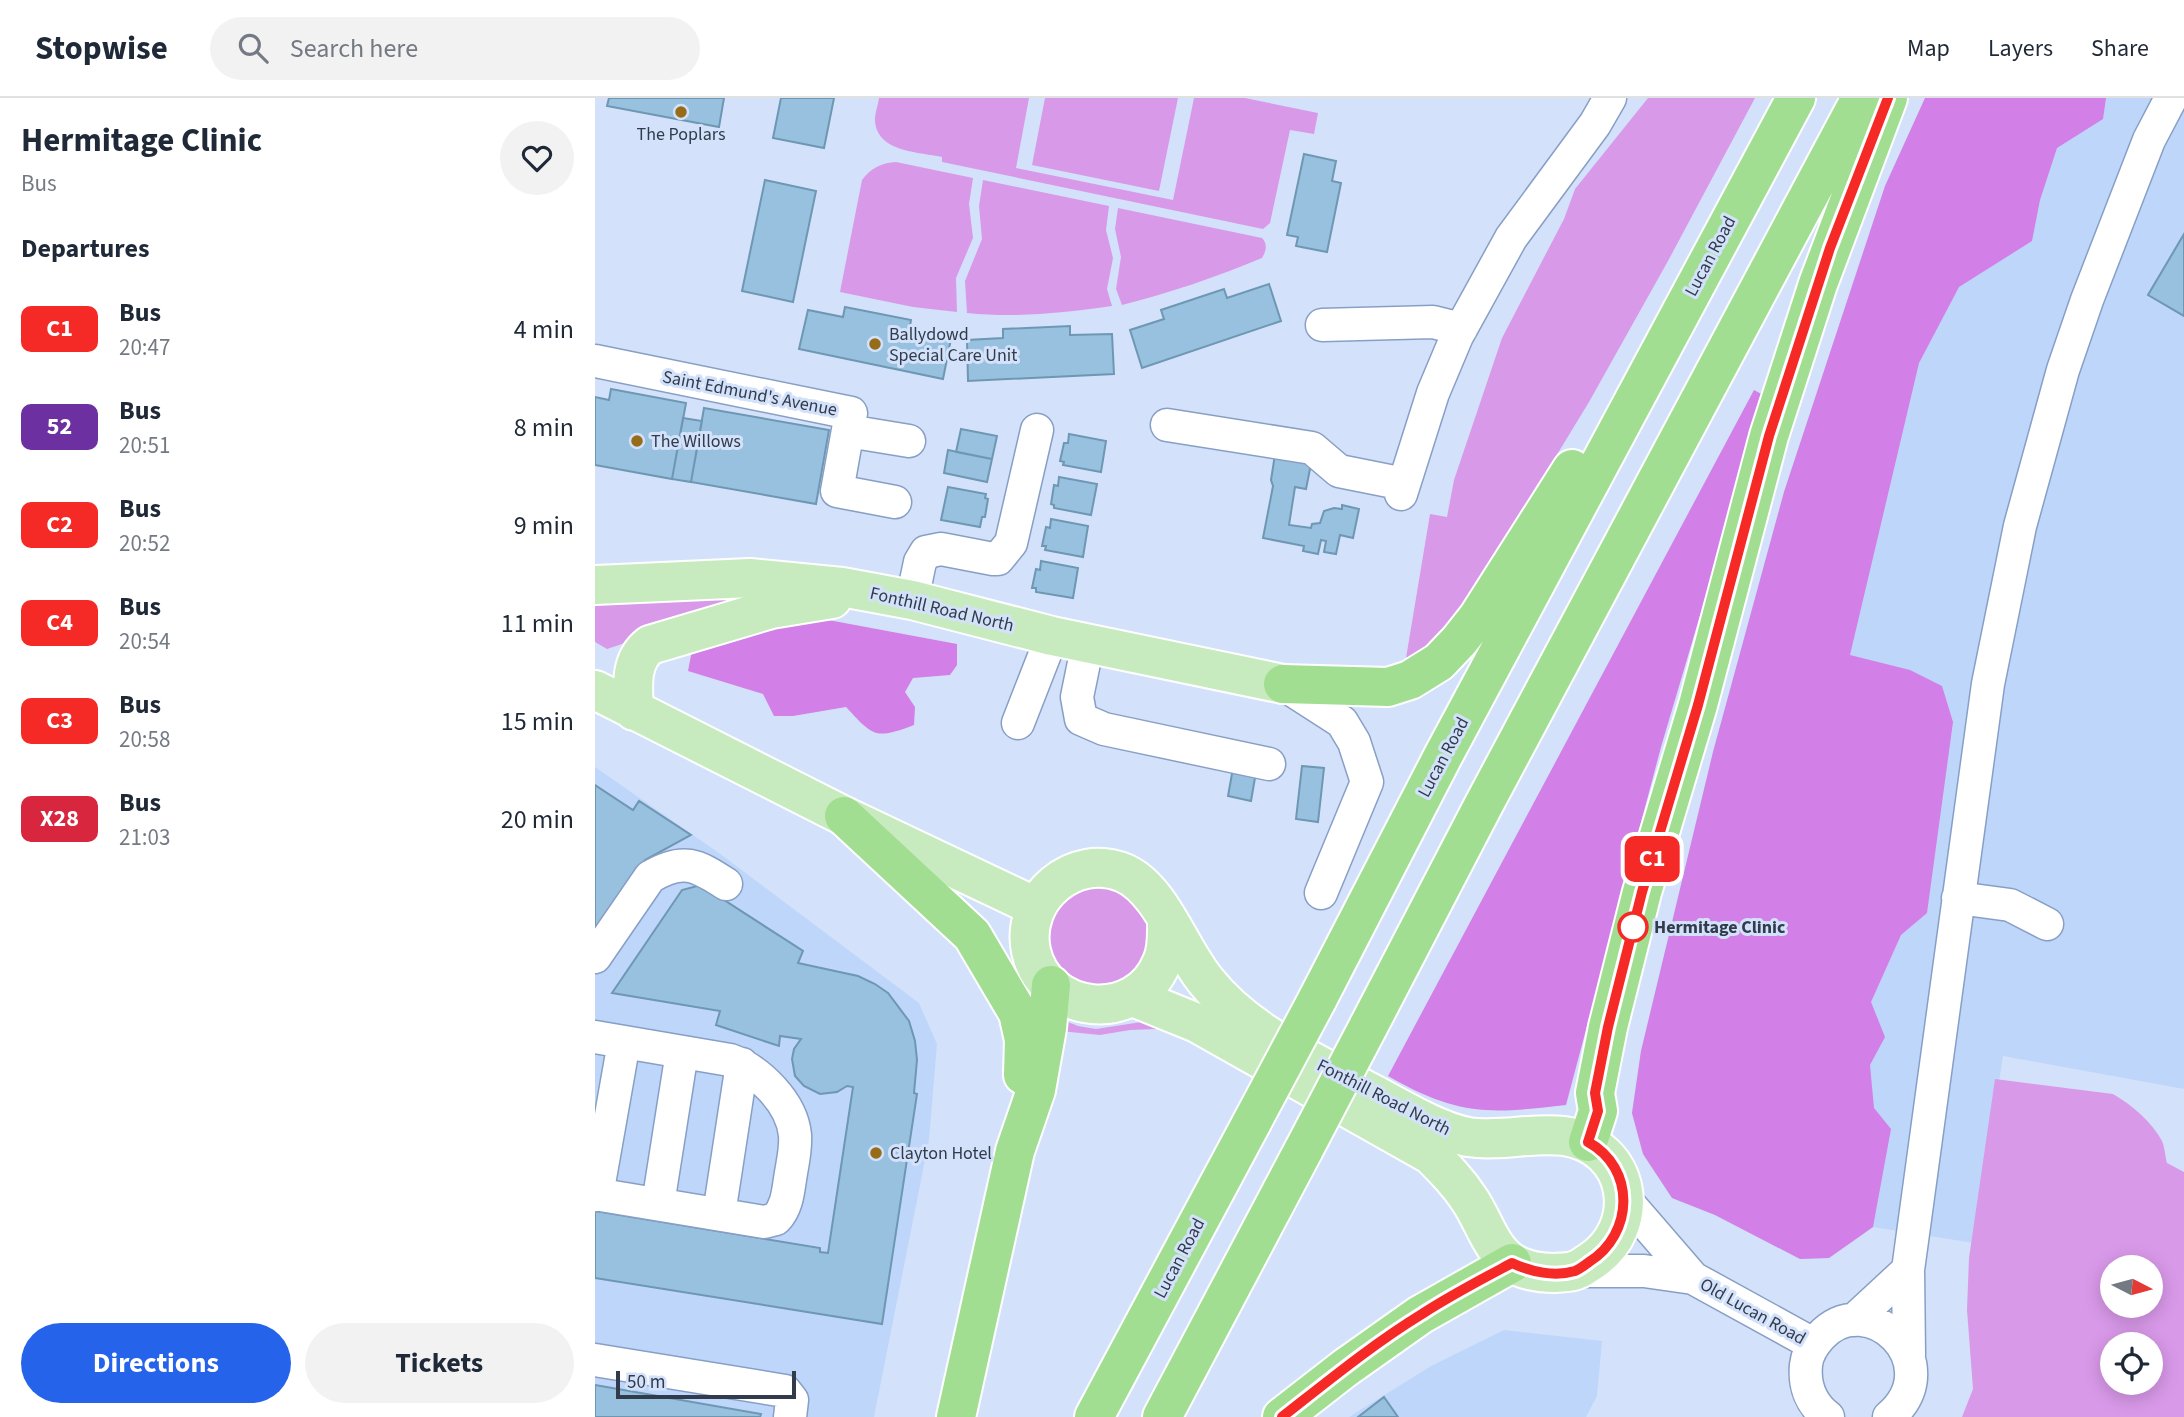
<!DOCTYPE html>
<html lang="en">
<head>
<meta charset="utf-8">
<style>
	:root { --surface:#fff; --page:#f2f2f3; --text:#1f2937; --muted:#747a83; --line:#e0e1e3; --accent:#2563eb }
	body { margin:0; font-family:"Source Sans 3",sans-serif; background:var(--page); color:var(--text); height:100vh; display:flex; flex-direction:column; font-size:26px; white-space:nowrap }
	* { box-sizing:border-box; margin:0 }
	p { font-size:23px; color:var(--muted) }
	.icon { flex:none; width:38px; height:38px; fill:none; stroke:currentColor; stroke-width:2; stroke-linecap:round; stroke-linejoin:round }
	.map { position:relative; flex:1; overflow:hidden }
	.side { display:flex; flex-direction:column; background:var(--surface); width:595px }
	.side>* { flex:none }
	.badge { padding:0 14px; border-radius:10px; font-size:24px; line-height:46px }
	.needle { width:46px; rotate:96deg }
	.controls { position:absolute; left:1505px; top:1157px; display:grid; gap:14px }
	.controls a { display:grid; place-items:center; width:63px; height:63px; border-radius:50%; background:var(--surface); box-shadow:0 4px 18px #0003; font-size:35px }
	.scale { position:absolute; left:21px; bottom:18px; width:180px; box-sizing:border-box; padding-left:7px; border:4px solid #313b4b; border-top:0; font-size:19px; line-height:24px; white-space:nowrap; color:#313b4b; -webkit-text-stroke:5px #d3e2fa; paint-order:stroke }
	.map>.badge { position:absolute; translate:-50% -50%; box-shadow:0 0 0 4px #fff }
	h2 { padding:0 21px; font-size:26px; line-height:63px }
	.round { display:grid; place-items:center; flex:none; width:74px; height:74px; border-radius:37px; background:var(--page) }
	.summary { display:flex; align-items:center; justify-content:space-between; height:119px; padding:0 21px }
	h1 { font-size:33px; font-weight:700; line-height:52px }
	.cta { display:flex; gap:14px; margin-top:auto; padding:14px 21px }
	.cta a { flex:1; height:80px; border-radius:42px; background:var(--accent); color:#fff; font-size:28px; font-weight:700; line-height:80px; text-align:center }
	.cta a+a { background:var(--page); color:var(--text) }
	ul { padding:0; list-style:none }
	li { display:flex; align-items:center; gap:21px; height:98px; padding:0 21px }
	li div { flex:1 }
	li b { display:block; font-size:26px }
	li em { font-style:normal }
	li .badge { min-width:77px; font-weight:700; text-align:center }
	header { display:flex; align-items:center; gap:42px; box-sizing:border-box; height:98px; padding:0 35px; background:var(--surface); border-bottom:2px solid var(--line) }
	header strong { font-size:33px }
	nav { display:flex; gap:38px; margin-inline-start:auto; font-size:24px }
	.search { width:490px; height:63px; background:var(--page); display:flex; align-items:center; gap:18px; box-sizing:border-box; padding:0 24px; border-radius:38px; color:var(--muted); font-size:26px }
	main { display:flex; flex:1; min-height:0 }
	.map>svg:first-child { display:block }
</style>
</head>
<body>
<header>
<strong>Stopwise</strong>
<div class="search"><svg class="icon" aria-label="search" viewBox="0 0 24 24"><circle cx="10" cy="10" r="6"/><path d="M15 15l6 6"/></svg>Search here</div>
<nav><a>Map</a><a>Layers</a><a>Share</a></nav>
</header>
<main>
<section class="side">
<div class="summary"><div><h1>Hermitage Clinic</h1><p>Bus</p></div><a class="round"><svg class="icon" aria-label="heart" viewBox="0 0 24 24"><path d="M12 20l-8-8c-3-5 5-10 8-4 3-6 11-1 8 4z"/></svg></a></div>
<h2>Departures</h2>
<ul>
<li><span class="badge" style="background:#f52a26;color:#fff">C1</span><div><b>Bus</b><p>20:47</p></div><em>4 min</em></li>
<li><span class="badge" style="background:#6c30a1;color:#fff">52</span><div><b>Bus</b><p>20:51</p></div><em>8 min</em></li>
<li><span class="badge" style="background:#f52a26;color:#fff">C2</span><div><b>Bus</b><p>20:52</p></div><em>9 min</em></li>
<li><span class="badge" style="background:#f52a26;color:#fff">C4</span><div><b>Bus</b><p>20:54</p></div><em>11 min</em></li>
<li><span class="badge" style="background:#f52a26;color:#fff">C3</span><div><b>Bus</b><p>20:58</p></div><em>15 min</em></li>
<li><span class="badge" style="background:#d7263d;color:#fff">X28</span><div><b>Bus</b><p>21:03</p></div><em>20 min</em></li>
</ul>
<div class="cta"><a>Directions</a><a>Tickets</a></div>
</section>
<div class="map">
<svg width="1589" height="1319" viewBox="0 0 1589 1319">
	<rect width="100%" height="100%" fill="#d3e2fa"/>
	<!-- built -->
	<path fill="#bfd6fb" d="M 1330,0 L 1589,0 L 1589,991 L 1408,958 L 1379,1145 L 1278,1129 L 1234,1160 L 1205,1161 L 1120,1117 L 1077,1100 L 1048,1056 L 1037,1015 L 1046,953 L 1118,654 L 1189,394 L 1290,88 Z
		M 0,669 L 124,755 L 324,905 L 342,946 L 334,1042 L 279,1319 L 0,1319 Z
		M 909,1232 L 1007,1243 L 1002,1298 L 991,1319 L 754,1319 L 836,1268 Z"/>
	<!-- green -->
	<path fill="#d999e9" fill-rule="evenodd" d="M 284,0 L 434,0 L 421,70 L 578,102 L 599,0 L 650,0 L 723,15 L 719,36 L 695,32 L 675,125 L 668,131 L 347,64 L 347,59 C 324,54 281,54 280,22 C 280,15 283,7 284,0 Z
		M 450,0 L 583,0 L 564,93 L 437,67 Z
		M 1053,0 L 1160,0 L 1073,163 L 994,304 L 866,514 L 829,554 L 811,560 L 835,416 L 852,419 L 859,382 L 907,240 L 969,121 L 980,91 Z
		M 301,64 L 378,80 L 374,106 L 378,140 L 361,180 L 362,214 L 318,209 L 245,194 L 267,82 C 276,70 286,65 301,64 Z
		M 388,82 L 514,108 L 511,132 L 518,160 L 512,191 L 517,208 C 468,215 421,220 372,215 L 370,183 L 387,141 L 384,108 Z
		M 523,110 L 667,140 C 673,146 671,153 667,160 C 621,179 575,195 527,207 L 521,191 L 526,159 L 520,131 Z
		M 201,493 L 40,537 L 27,546 L 12,551 L 0,544 L 0,503 Z
		M 515,786 L 544,803 L 557,837 L 546,872 L 516,892 L 480,888 L 455,863 L 450,829 L 456,813 L 481,790 Z
		M 460,919 L 483,928 L 501,931 L 553,923 L 598,938 L 562,931 L 535,932 L 505,937 L 465,933 Z
		M 1400,981 L 1518,996 C 1537,1007 1557,1024 1567,1043 C 1570,1050 1570,1058 1572,1065 L 1589,1074 L 1589,1319 L 1367,1319 L 1378,1291 L 1372,1212 L 1374,1160 ZM 1517,1169 L 1556,1169 L 1556,1208 L 1517,1208 ZM 1517,1246 L 1556,1246 L 1556,1284 L 1517,1284 Z"/>
	<!-- forest -->
	<path fill="#d27fe7" d="M 1330,0 L 1511,0 L 1508,21 L 1462,50 L 1445,102 L 1437,143 L 1364,189 L 1324,265 L 1255,557 L 1315,572 L 1347,588 L 1358,624 L 1332,815 L 1306,837 L 1276,904 L 1290,939 L 1275,967 L 1279,1010 L 1296,1031 L 1278,1129 L 1234,1160 L 1205,1161 L 1120,1117 L 1077,1100 L 1048,1056 L 1037,1015 L 1046,953 L 1118,654 L 1189,394 L 1290,88 Z
		M 1159,292 L 1170,298 L 1066,649 L 971,1007 C 893,1016 863,1018 793,978 Z
		M 228,521 L 362,546 L 362,567 L 355,577 L 318,580 L 310,594 L 320,609 L 319,627 C 280,642 278,638 251,609 L 198,618 L 179,618 L 168,596 L 93,573 L 97,552 L 208,522 Z"/>
	<!-- building -->
	<path fill="#98c1df" stroke="#6e97b3" stroke-width="2" d="M 14,0 L 129,0 L 124,29 L 12,8 Z
		M 186,0 L 239,0 L 229,50 L 178,40 Z
		M 709,56 L 741,63 L 737,83 L 746,85 L 732,154 L 701,148 L 703,139 L 692,137 Z
		M 170,82 L 221,93 L 198,204 L 147,193 Z
		M 1589,136 L 1589,218 L 1553,197 Z
		M 674,186 L 686,223 L 547,270 L 535,232 L 569,221 L 566,212 L 629,191 L 632,200 Z
		M 250,209 L 316,222 L 314,233 L 356,241 L 348,281 L 204,251 L 213,212 L 248,219 Z
		M 475,228 L 475,237 L 517,236 L 519,276 L 373,283 L 372,242 L 408,240 L 408,231 Z
		M 16,291 L 91,305 L 77,381 L 0,367 L 0,299 L 14,302 Z
		M 109,310 L 234,332 L 221,406 L 96,384 Z
		M 88,320 L 107,323 L 96,384 L 77,381 Z
		M 366,331 L 402,338 L 397,361 L 361,354 Z
		M 474,336 L 511,343 L 506,374 L 468,367 L 469,364 L 465,363 L 469,345 L 473,345 Z
		M 681,350 L 718,356 L 711,391 L 700,389 L 694,427 L 716,430 L 717,426 L 725,425 L 729,413 L 739,410 L 747,411 L 747,407 L 764,411 L 758,440 L 745,437 L 741,456 L 729,454 L 731,443 L 726,442 L 723,456 L 708,453 L 709,448 L 668,440 L 678,388 L 676,382 Z
		M 353,352 L 397,361 L 392,384 L 349,375 Z
		M 464,379 L 502,386 L 496,417 L 459,410 L 459,407 L 456,406 L 459,387 L 463,388 Z
		M 353,389 L 391,396 L 390,400 L 393,401 L 390,419 L 387,419 L 385,429 L 346,422 Z
		M 456,421 L 493,428 L 488,459 L 450,452 L 451,448 L 447,448 L 451,429 L 455,430 Z
		M 446,463 L 483,470 L 478,500 L 441,494 L 441,490 L 437,490 L 441,471 L 445,472 Z
		M 707,668 L 729,670 L 723,724 L 701,721 Z
		M 638,670 L 661,674 L 656,703 L 633,698 Z
		M 0,687 L 38,712 L 44,703 L 96,737 L 50,762 L 0,838 Z
		M 102,788 L 112,791 L 208,853 L 203,865 L 263,878 L 280,886 L 293,895 L 314,923 L 320,943 L 322,962 L 319,995 L 322,996 L 287,1226 L 0,1180 L 0,1113 L 225,1150 L 225,1154 L 233,1155 L 258,989 L 252,988 L 242,994 L 225,996 L 209,988 L 200,978 L 197,961 L 199,951 L 206,941 L 185,938 L 184,948 L 121,927 L 125,913 L 17,895 L 87,792 Z
		M 0,1287 L 166,1316 L 165,1319 L 0,1319 Z
		M 789,1299 L 803,1319 L 763,1319 Z"/>
	<g fill="none" stroke-linecap="round" stroke-linejoin="round">
		<defs>
			<path id="minor" d="M 727,227 L 838,224 L 866,231
				M 0,263 L 256,315 L 242,393 L 300,404
				M 572,327 L 717,350 L 744,373 L 809,386
				M 253,333 L 314,343
				M 806,396 L 838,295 L 862,238 L 916,140 L 1000,26 L 1015,0
				M 317,502 L 325,464 L 331,454 L 346,451 L 398,461 L 403,461 L 416,445 L 442,332
				M 493,545 L 482,599 L 486,621 L 509,631 L 674,666
				M 688,586 L 747,624 L 759,644 L 772,684 L 726,795
				M 423,625 L 457,538
				M 1363,800 L 1415,807 L 1452,826
				M 0,859 L 55,779 C 88,759 102,767 131,786
				M 0,939 L 135,962 C 164,972 197,1005 200,1037 C 201,1050 198,1063 196,1075 C 193,1092 193,1108 181,1121 L 169,1124 L 0,1096
				M 2,1097 L 29,944
				M 1028,1099 L 1098,1180
				M 63,1106 L 87,954
				M 124,1116 L 147,966
				M 1313,1172 L 1393,586 L 1425,428 L 1468,272 L 1492,202 L 1554,42 L 1576,0
				M 981,1173 L 1049,1173 L 1098,1180 L 1218,1246
				M 1259,1222 L 1313,1172 L 1314,1257
				M 0,1262 L 190,1293 L 197,1302 L 195,1319
				M 1233,1319 C 1216,1306 1209,1288 1211,1267 C 1212,1256 1218,1247 1225,1239 C 1273,1186 1356,1266 1294,1319"/>
			<path id="major" d="M 0,487 L 155,480 L 247,489 L 317,502 L 457,538 L 688,586
				M 0,592 L 249,718 L 441,809
				M 39,613 C 38,590 34,563 55,547 L 176,511 L 237,501
				M 538,899 L 602,925 L 836,1057 C 850,1071 863,1084 874,1101 C 889,1122 895,1152 919,1166 C 931,1173 946,1175 960,1175 C 966,1174 975,1175 981,1172 C 986,1171 991,1166 995,1164 C 1049,1129 1037,1048 969,1038 C 937,1034 905,1044 873,1039 C 841,1033 801,1008 772,993 C 716,962 652,935 611,883 C 585,852 566,791 529,775 C 479,754 425,800 436,853 C 450,917 542,927 567,864 C 573,851 572,837 572,823"/>
			<path id="highway" d="M 688,586 L 793,589 L 815,582 L 844,564 L 864,543 L 883,519 L 977,371
				M 249,718 L 377,837 L 423,915 L 429,942 L 428,977
				M 722,902 L 848,658 L 1201,0
				M 773,929 L 888,708 L 1266,0
				M 993,1044 L 1003,1013 L 1000,995 L 1013,929 L 1047,794 L 1103,607 L 1174,338 L 1223,186 L 1293,0
				M 361,1319 L 420,1053 L 441,992 L 452,930 L 456,887
				M 499,1319 L 657,1024
				M 567,1319 L 709,1051
				M 687,1319 L 750,1270 L 825,1217 L 917,1165"/>
		</defs>
		<!-- minor casing -->
		<use href="#minor" stroke="#889fc5" stroke-width="35"/>
		<!-- major casing -->
		<use href="#major" stroke="#fff" stroke-width="42"/>
		<!-- highway casing -->
		<use href="#highway" stroke="#fff" stroke-width="42"/>
		<!-- minor -->
		<use href="#minor" stroke="#fff" stroke-width="32"/>
		<!-- major -->
		<use href="#major" stroke="#c7ebbe" stroke-width="38"/>
		<!-- highway -->
		<use href="#highway" stroke="#a2de92" stroke-width="38"/>
		<defs>
			<path id="highway-bridge" d="M 657,1024 L 722,902
				M 709,1051 L 773,929"/>
		</defs>
		<!-- highway-bridge casing -->
		<use href="#highway-bridge" stroke="#fff" stroke-width="42" stroke-linecap="butt"/>
		<!-- highway-bridge -->
		<use href="#highway-bridge" stroke="#a2de92" stroke-width="38"/>
	</g>
	<g fill="none" stroke-linecap="round" stroke-linejoin="round">
		<defs>
			<path id="line" d="M 687,1319 C 733,1283 778,1246 827,1216 C 856,1197 887,1181 917,1165 C 936,1174 960,1179 980,1173 C 985,1171 990,1167 994,1164 C 1039,1136 1041,1070 993,1044 L 1003,1013 L 1000,995 L 1013,929 L 1047,794 L 1103,607 L 1174,338 L 1235,150 L 1293,0"/>
		</defs>
		<!-- line casing -->
		<use href="#line" stroke="#fff" stroke-width="16"/>
		<!-- line -->
		<use href="#line" stroke="#f52a26" stroke-width="10"/>
	</g>
	<!-- markers -->
	<g fill="#966c18" stroke="#d3e2fa" stroke-width="2.5">
		<circle cx="86" cy="14" r="7"/>
		<circle cx="280" cy="246" r="7"/>
		<circle cx="42" cy="343" r="7"/>
		<circle cx="281" cy="1055" r="7"/>
	</g>
	<circle fill="#fff" stroke="#f52a26" stroke-width="3.5" cx="1038" cy="829" r="14"/>
	<g text-anchor="middle" stroke-width="6" stroke-linejoin="round" paint-order="stroke">
		<!-- poi labels -->
		<g font-size="18" fill="#313b4b" stroke="#d3e2fa" text-anchor="start">
			<text x="86" y="42" text-anchor="middle">The Poplars</text>
			<text x="294" y="242">Ballydowd<tspan x="294" dy="21">Special Care Unit</tspan></text>
			<text x="56" y="349">The Willows</text>
			<text x="295" y="1061">Clayton Hotel</text>
		</g>
		<!-- street labels -->
		<g font-size="18" fill="#313b4b" stroke="#d3e2fa">
			<text transform="translate(1115 158) rotate(-62)" y="6">Lucan Road</text>
			<text transform="translate(155 295) rotate(11)" y="6">Saint Edmund's Avenue</text>
			<text transform="translate(347 511) rotate(13)" y="6">Fonthill Road North</text>
			<text transform="translate(848 659) rotate(-62)" y="6">Lucan Road</text>
			<text transform="translate(789 999) rotate(27)" y="6">Fonthill Road North</text>
			<text transform="translate(584 1160) rotate(-62)" y="6">Lucan Road</text>
			<text transform="translate(1158 1213) rotate(29)" y="6">Old Lucan Road</text>
		</g>
		<!-- stop labels -->
		<g font-size="18" font-weight="bold" fill="#313b4b" stroke="#d3e2fa" text-anchor="start">
			<text x="1059" y="835">Hermitage Clinic</text>
		</g>
	</g>
</svg>
<div class="controls">
<a><svg class="needle" viewBox="-14 -14 28 28"><path d="M0-13l5 13h-10z" fill="#e53935"/><path d="M0 13l5-13h-10z" fill="#747a83"/></svg></a>
<a><svg class="icon" aria-label="locate" viewBox="0 0 24 24"><circle cx="12" cy="12" r="6"/><path d="M12 2v4M12 18v4M2 12h4M18 12h4"/></svg></a>
</div>
<div class="scale">50 m</div>
<b class="badge" style="left:1057px;top:761px;background:#f52a26;color:#fff">C1</b>
</div>
</main>
</body>
</html>
